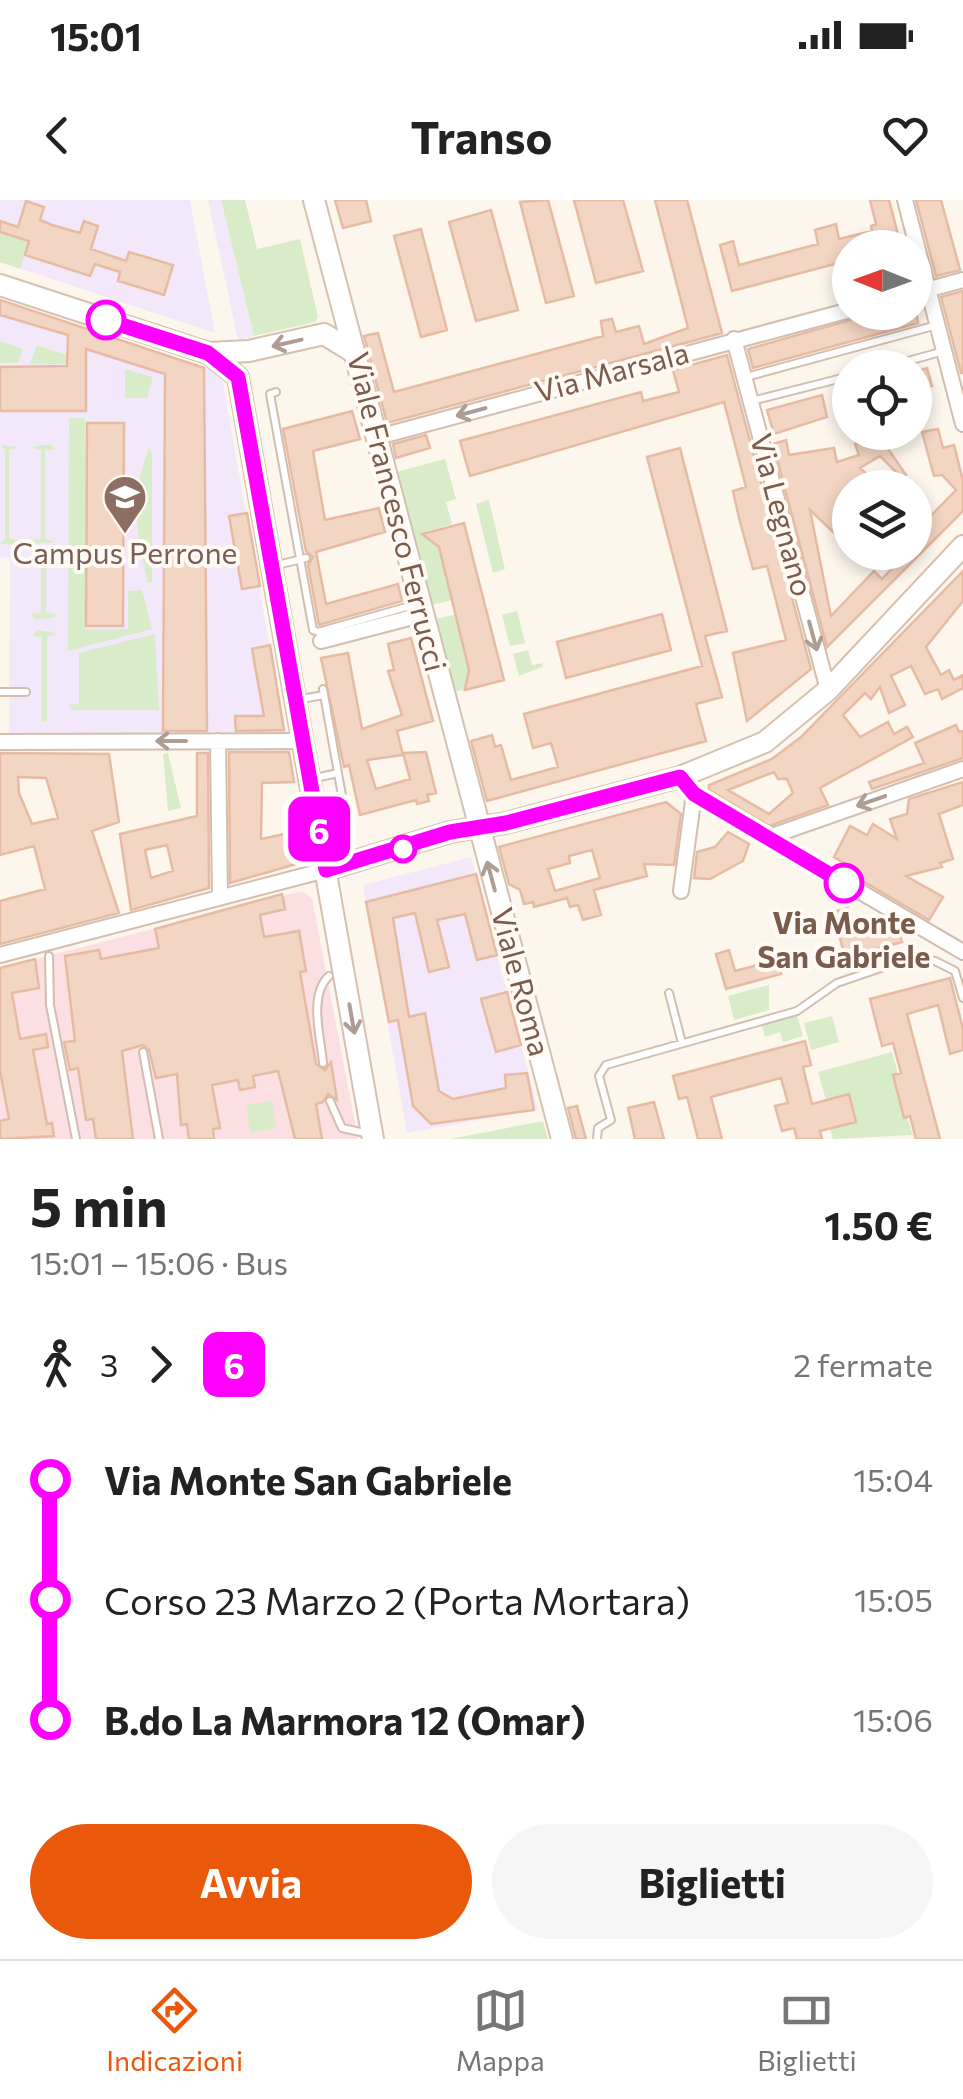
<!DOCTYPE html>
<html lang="it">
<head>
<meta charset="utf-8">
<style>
	:root { --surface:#fff; --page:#f6f6f6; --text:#222; --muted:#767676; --line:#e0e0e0; --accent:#ea580c }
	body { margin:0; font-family:Commissioner,sans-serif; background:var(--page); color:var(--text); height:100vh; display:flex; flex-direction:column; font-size:38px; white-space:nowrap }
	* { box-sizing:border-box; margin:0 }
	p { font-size:32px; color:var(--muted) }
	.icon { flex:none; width:55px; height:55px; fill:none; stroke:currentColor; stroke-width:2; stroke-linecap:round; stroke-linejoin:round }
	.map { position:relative; height:939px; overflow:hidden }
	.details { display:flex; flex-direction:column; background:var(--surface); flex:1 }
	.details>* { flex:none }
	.badge { padding:0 20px; border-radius:15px; font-size:35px; line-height:65px }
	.needle { width:65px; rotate:271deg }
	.tools { position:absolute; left:832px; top:30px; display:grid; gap:20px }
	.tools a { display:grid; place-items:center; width:100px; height:100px; border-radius:50%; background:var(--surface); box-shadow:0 5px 15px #0003; font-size:50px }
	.map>.badge { position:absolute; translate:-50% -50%; box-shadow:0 0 0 5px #fff }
	.legs { display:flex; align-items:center; gap:15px; height:110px; padding:0 30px; font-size:32px }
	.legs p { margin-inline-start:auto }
	.headline { display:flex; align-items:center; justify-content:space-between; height:170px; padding:0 30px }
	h1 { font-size:55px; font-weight:700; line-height:75px }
	.button { display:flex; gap:20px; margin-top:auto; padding:20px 30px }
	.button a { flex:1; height:115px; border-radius:60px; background:var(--accent); color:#fff; font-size:40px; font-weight:700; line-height:115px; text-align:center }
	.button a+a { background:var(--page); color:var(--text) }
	ul { padding:0 30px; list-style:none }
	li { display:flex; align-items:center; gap:35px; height:120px; font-size:38px }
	li i { display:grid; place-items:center; width:15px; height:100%; margin:0 12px; background:currentColor }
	li i::after { content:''; width:25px; height:25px; margin:-12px; border:8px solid; border-radius:50%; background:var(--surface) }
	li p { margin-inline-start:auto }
	li:first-child i { background:linear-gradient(#0000 50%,currentColor 0) }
	li:last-child i { background:linear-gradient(currentColor 50%,#0000 0) }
	.status { display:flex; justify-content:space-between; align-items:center; height:70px; padding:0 50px; background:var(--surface); direction:ltr }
	.status svg { height:28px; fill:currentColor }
	header { display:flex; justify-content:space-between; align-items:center; height:130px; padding:0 30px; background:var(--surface); font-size:45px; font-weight:700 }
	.tab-bar { display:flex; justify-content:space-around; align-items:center; height:140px; border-top:2px solid var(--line); background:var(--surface); font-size:28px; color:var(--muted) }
	.tab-bar a { display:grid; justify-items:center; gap:5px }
	.tab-bar .selected { color:var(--accent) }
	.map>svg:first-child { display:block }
</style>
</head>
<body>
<div class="status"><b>15:01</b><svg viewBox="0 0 49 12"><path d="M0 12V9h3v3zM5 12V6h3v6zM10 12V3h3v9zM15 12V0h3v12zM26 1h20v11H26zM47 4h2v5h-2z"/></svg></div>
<header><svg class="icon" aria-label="back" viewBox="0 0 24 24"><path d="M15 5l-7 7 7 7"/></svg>Transo<svg class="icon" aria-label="heart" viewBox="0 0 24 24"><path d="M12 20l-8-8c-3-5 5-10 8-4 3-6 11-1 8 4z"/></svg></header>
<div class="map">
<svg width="963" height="939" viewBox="0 0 963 939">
	<rect width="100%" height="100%" fill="#fdf6ec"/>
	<!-- education -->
	<path fill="#f3e8fa" d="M 0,0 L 190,0 L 215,133 L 0,62 Z
		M 208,0 L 221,0 L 254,136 L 238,140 Z
		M 0,101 L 221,172 L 285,532 L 9,534 L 10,358 L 0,357 Z
		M 471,657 L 538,909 L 407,933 L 363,685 Z"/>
	<!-- medical -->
	<path fill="#fbdfe3" d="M 302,691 L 312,698 L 358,939 L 0,939 L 0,768 Z"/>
	<!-- green -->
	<path fill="#d8ecc9" d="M 221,0 L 245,0 L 257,49 L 300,39 L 318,117 L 315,122 L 254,136 Z
		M 0,32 L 29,41 L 20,69 L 0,62 Z
		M 0,141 L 23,149 L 18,163 L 0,163 Z
		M 37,145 L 66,155 L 65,164 L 30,164 Z
		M 125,169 L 153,177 L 147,198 L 125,198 Z
		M 69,218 L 85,218 L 85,429 L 128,429 L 128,391 L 142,390 L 152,429 L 68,451 Z
		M 51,244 L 55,249 L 45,250 L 45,339 L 56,342 L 32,344 L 31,340 L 41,339 L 41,250 L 31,247 Z
		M 0,245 L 19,247 L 9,250 L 9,339 L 19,340 L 16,345 L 0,344 L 5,339 L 5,250 Z
		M 149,248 L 152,253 L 152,382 L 148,383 C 136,333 130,297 149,248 Z
		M 445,259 L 456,299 L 446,302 L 452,324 L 421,333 L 439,347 L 452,400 L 431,405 L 396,272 Z
		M 489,300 L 505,369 L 493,373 L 476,304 Z
		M 34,357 L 53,357 L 56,362 L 46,363 L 46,413 L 56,414 L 54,418 L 34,419 L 31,414 L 41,413 L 41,362 L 31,362 Z
		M 517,411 L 525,443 L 510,446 L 502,415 Z
		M 456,414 L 469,470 L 466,489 L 454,492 L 436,419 Z
		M 37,430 L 57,433 L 47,437 L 47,521 L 42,521 L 42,437 L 32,436 Z
		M 155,434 L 159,510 L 72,510 L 69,505 L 79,504 L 79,453 Z
		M 528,450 L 532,465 L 543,463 L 542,467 L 519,476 L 513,454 Z
		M 168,553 L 181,608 L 168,611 L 163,554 Z
		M 769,785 L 769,810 L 734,820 L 728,796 Z
		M 797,815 L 803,836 L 783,842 L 780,832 L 765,837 L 762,825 Z
		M 832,816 L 839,842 L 811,850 L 804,823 Z
		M 892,852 L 898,874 L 893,876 L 913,935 L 833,939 L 830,929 L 856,921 L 849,894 L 826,900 L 818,872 Z
		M 272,901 L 276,928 L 250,933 L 246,905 Z
		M 543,921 L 548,939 L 450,939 Z"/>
	<!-- building -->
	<path fill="#f3d5c3" stroke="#e6bba3" stroke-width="2.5" fill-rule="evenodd" d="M 335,0 L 366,0 L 371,21 L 343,28 Z
		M 548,0 L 574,96 L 546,103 L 520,2 Z
		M 574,0 L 623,0 L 643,71 L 596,83 Z
		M 655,0 L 687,0 L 722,133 L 387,223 L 364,136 L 378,133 L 394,192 L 603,136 L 601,121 L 612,119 L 616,132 L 639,126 L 644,144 L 688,128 Z
		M 870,0 L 889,0 L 901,46 L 850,48 L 850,60 L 732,91 L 720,45 L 733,41 L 739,65 L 818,44 L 815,30 L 836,24 L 839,39 L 872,31 L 871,26 L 876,24 Z
		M 916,0 L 941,0 L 960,70 L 936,76 Z
		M 26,1 L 44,7 L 40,20 L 52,25 L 80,33 L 84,21 L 98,26 L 91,49 L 126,61 L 129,52 L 173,65 L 164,95 L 118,81 L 120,72 L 95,64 L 90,76 L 25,55 L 29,41 L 0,32 L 0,21 L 18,27 Z
		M 491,10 L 518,110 L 476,121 L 449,22 Z
		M 421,29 L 447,130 L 421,137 L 394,36 Z
		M 963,91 L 963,173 L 961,173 L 941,97 Z
		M 0,100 L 204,168 L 207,531 L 163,531 L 165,174 L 86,149 L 86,211 L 0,211 L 0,167 L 67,166 L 68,135 L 0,115 Z
		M 879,112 L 916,112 L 918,123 L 753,168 L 748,149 Z
		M 727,155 L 811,469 L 747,521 L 733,453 L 786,440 L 767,366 L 753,369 L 739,318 L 733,291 L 746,287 L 724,202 L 470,276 L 460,241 L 641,192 L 643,201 L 679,192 L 673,170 Z
		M 927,168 L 932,186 L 915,191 L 915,172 Z
		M 822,195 L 827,217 L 774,234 L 767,210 Z
		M 352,211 L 360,239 L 313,251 L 325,320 L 379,308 L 385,332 L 316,352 L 326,404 L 398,384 L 402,401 L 319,425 L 308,365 L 313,357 L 306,351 L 283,229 Z
		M 87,223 L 124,223 L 123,426 L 86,426 Z
		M 938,229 L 943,248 L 954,245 L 963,281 L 963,311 L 827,447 L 773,244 L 786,240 L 789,255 L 834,248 L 837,262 L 859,255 L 855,244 L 882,240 L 906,275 L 902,278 L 880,256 L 860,268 L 881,288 L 850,288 L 850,348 L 810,310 L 831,416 L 874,371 L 882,379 L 907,352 L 915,352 L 915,332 L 956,290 L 942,275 L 934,276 L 922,232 Z
		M 426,235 L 430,248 L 396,258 L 393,244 Z
		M 680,248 L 727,431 L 705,436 L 722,497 L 696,504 L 706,541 L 487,601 L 471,541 L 492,535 L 495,547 L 501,545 L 511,580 L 558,567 L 551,543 L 533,548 L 524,514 L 702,466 L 647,257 Z
		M 247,313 L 260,386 L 242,389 L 229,316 Z
		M 464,323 L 504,480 L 465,490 L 469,470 L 439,347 L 422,334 Z
		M 963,371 L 963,401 L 926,447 L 941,475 L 949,470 L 954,480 L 963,475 L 963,488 L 942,499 L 938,489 L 925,494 L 911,466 L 891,476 L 905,505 L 889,513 L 880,487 L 871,499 L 865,493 L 843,515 L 860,537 L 888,522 L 894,534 L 907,527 L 913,537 L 820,588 L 828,605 L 769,626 L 709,590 L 709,585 L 772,559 L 801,537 ZM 774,572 L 778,579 L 787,579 L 793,593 L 769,614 L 728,590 Z
		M 662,414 L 671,450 L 566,478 L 557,442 Z
		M 411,438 L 433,521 L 397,531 L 403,555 L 367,560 L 376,589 L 410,579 L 403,553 L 426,552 L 436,593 L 427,595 L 429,601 L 417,604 L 416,600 L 360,615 L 349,565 L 344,567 L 321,458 L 348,453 L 362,529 L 402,515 L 388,471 L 394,470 L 388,444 Z
		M 270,445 L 284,530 L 236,531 L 235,516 L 264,516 L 252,449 Z
		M 956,525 L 959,532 L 963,531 L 963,558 L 872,589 L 869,582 L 924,563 L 915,543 Z
		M 229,552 L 289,552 L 294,582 L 262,583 L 261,639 L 304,630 L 310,660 L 230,683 Z
		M 0,553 L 109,554 L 119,622 L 92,631 L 119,713 L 0,744 L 0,701 L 45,689 L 34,646 L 0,655 ZM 18,577 L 46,578 L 58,618 L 32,624 L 19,593 Z
		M 197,553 L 208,553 L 209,688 L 131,710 L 120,634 L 197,616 ZM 167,645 L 173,671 L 151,678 L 145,650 Z
		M 963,582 L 963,605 L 939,614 L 953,659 L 940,663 L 942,667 L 906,676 L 943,697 L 929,720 L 856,677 L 859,672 L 834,657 L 850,626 L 867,635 L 873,624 L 897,639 L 890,619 L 907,614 L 909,599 Z
		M 666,602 L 681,614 L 674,665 L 644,664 L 647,676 L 594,690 L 601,715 L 583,720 L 578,705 L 570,707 L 567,698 L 534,707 L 533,702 L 524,704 L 520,690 L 509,684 L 499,647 ZM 592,650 L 600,678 L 555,691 L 548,669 L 570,663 L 569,656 Z
		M 728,632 L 749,644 L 743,661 L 710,679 L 694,678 L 697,652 L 715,647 Z
		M 476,674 L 497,755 L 477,760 L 465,714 L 437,720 L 449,767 L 429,772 L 415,713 L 393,718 L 409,817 L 425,813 L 439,891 L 453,899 L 506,888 L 505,875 L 527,873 L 534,910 L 431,924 L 413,906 L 398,820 L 389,822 L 366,702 Z
		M 282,694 L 285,709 L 260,715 L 264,737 L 299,731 L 306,771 L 300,772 L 316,864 L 325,870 L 331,862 L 337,900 L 328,894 L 323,902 L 316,904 L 322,939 L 295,939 L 278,871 L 253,876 L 255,887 L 240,890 L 238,880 L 212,885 L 220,928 L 213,929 L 214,939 L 189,939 L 187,924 L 181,925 L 177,874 L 156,878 L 149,850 L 143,845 L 122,851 L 133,939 L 96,939 L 93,919 L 86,920 L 78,868 L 70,870 L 64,842 L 75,841 L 65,756 L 99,750 L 101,759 L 159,748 L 155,729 Z
		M 848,708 L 855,733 L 882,726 L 883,731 L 898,727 L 902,742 L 845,757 L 833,712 Z
		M 729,750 L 735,771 L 777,760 L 781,774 L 726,789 L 716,754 Z
		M 35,759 L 39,788 L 12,793 L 20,839 L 46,834 L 48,847 L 33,850 L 47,924 L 52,923 L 54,936 L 0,939 L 0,921 L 9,919 L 0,871 L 0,768 Z
		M 950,778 L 963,829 L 963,850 L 950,854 L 938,805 L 907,814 L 940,939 L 916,939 L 910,916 L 904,918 L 893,875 L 901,873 L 893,843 L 882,846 L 870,799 Z
		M 507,792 L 521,845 L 496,852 L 481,799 Z
		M 805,841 L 811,865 L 803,867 L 812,904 L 849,894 L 856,922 L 820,931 L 822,939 L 797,939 L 794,928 L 782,931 L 775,906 L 788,903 L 781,878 L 711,897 L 722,939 L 698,939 L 687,897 L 679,899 L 673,876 Z
		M 654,902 L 664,939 L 635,939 L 628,908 Z
		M 577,906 L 584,932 L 586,939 L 576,939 L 568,908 Z"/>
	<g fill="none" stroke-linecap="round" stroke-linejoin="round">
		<defs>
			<path id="lane" d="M 883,168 L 944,151
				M 746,177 L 937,125
				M 276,192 L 270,194 L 313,430 L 318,432 L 417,404
				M 752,201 L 850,176
				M 273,366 L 306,358
				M 323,489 L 346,618
				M 0,492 L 26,492
				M 301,499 L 324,495
				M 315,578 L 338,573
				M 49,756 L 50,805 L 76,939
				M 669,793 L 682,843
				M 143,852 L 159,939
				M 323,863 C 321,838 308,795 329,776
				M 330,901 L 342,928 L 370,934
				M 597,939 L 598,928 L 611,920 L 599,876 L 606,865 L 797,811 L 837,783 L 910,758 L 935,761 L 955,771 L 963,798"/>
			<path id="street" d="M 905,0 L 963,224
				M 915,93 L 963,80
				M 734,139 L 828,490
				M 374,238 L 850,110
				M 321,441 L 421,415
				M 218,541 L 220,697
				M 0,542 L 303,541
				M 680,577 L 694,594 L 963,752
				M 766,638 L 963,569
				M 681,691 L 694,594
				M 0,755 L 326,670"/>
			<path id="secondary" d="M 314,0 L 562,939
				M 0,85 L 208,153 L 249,151 L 324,134 L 350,150
				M 208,153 L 238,177 L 373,939
				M 326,670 L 450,632 L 506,623 L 680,577 L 765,542 L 828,490 L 963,346"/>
		</defs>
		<!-- lane casing -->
		<use href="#lane" stroke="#d1beb0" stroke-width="10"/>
		<!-- street casing -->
		<use href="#street" stroke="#d1beb0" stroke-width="18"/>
		<!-- secondary casing -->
		<use href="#secondary" stroke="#d6c0b0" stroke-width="24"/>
		<!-- lane -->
		<use href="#lane" stroke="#fff" stroke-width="6"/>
		<!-- street -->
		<use href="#street" stroke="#fff" stroke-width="14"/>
		<!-- secondary -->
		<use href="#secondary" stroke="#fff" stroke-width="20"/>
	</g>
	<!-- one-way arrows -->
	<defs><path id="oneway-shaft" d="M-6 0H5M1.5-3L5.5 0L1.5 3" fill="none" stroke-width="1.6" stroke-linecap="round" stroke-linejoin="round" transform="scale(2.5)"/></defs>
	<g stroke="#af9d94">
		<use href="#oneway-shaft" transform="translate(287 143) rotate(167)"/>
		<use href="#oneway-shaft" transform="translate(471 212) rotate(165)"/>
		<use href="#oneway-shaft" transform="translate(813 436) rotate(75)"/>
		<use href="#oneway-shaft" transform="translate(171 541) rotate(180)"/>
		<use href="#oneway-shaft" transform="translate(871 601) rotate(161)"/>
		<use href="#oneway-shaft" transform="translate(491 676) rotate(-105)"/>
		<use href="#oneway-shaft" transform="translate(352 819) rotate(80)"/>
	</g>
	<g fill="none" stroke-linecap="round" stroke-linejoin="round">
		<defs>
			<path id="line-1" d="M 106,120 L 208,153 L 238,177 L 326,670 L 450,632 L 506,623 L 680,577 L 694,594 L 844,683"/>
		</defs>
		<!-- line-1 casing -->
		<use href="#line-1" stroke="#fff" stroke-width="22"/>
		<!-- line-1 -->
		<use href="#line-1" stroke="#f0f" stroke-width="15"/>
	</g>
	<!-- icons -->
	<defs>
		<symbol id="university-pin" viewBox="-11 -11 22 30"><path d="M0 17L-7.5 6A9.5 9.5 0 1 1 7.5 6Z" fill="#8d6e63" stroke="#fffaf3"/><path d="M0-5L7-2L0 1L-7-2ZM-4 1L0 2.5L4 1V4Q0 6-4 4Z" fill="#fff"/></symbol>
	</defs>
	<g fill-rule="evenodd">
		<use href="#university-pin" x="100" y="272" width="50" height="68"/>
	</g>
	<!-- markers -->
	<g fill="#fff" stroke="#f0f" stroke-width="5">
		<circle cx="106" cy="120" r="18"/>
		<circle cx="403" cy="649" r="12"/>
		<circle cx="844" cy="683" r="18"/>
	</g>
	<g text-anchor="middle" stroke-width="8" stroke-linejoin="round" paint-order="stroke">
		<!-- street labels -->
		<g font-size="30" fill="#7a5c4d" stroke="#fffaf3">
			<text transform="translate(612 173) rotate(-15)" y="10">Via Marsala</text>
			<text transform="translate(396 312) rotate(76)" y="10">Viale Francesco Ferrucci</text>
			<text transform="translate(781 315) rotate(75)" y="10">Via Legnano</text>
			<text transform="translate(520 782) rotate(75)" y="10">Viale Roma</text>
		</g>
		<!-- education labels -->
		<g font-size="30" fill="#785e54" stroke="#fffaf3">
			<text x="125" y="364">Campus Perrone</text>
		</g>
		<!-- stop labels -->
		<g font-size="30" font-weight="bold" fill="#7a5c4d" stroke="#fffaf3">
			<text x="844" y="734">Via Monte<tspan x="844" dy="34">San Gabriele</tspan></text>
		</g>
	</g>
</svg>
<div class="tools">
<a><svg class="needle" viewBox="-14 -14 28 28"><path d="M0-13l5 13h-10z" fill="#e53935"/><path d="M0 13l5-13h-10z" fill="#767676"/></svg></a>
<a><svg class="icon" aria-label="locate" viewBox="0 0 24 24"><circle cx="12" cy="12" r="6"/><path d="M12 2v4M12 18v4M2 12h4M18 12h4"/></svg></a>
<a><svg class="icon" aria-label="layers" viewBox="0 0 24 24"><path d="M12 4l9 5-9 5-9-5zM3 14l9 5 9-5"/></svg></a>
</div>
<b class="badge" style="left:319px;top:629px;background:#f0f;color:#fff">6</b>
</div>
<section class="details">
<div class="headline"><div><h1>5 min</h1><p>15:01 – 15:06 · Bus</p></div><b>1.50 €</b></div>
<div class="legs"><svg class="icon" aria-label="walk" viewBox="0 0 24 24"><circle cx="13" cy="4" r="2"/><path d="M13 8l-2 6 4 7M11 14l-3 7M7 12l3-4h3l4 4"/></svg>3<svg class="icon" aria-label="forward" viewBox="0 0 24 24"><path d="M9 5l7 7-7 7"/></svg><b class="badge" style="background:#f0f;color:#fff">6</b><p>2 fermate</p></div>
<ul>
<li><i style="color:#f0f"></i><b>Via Monte San Gabriele</b><p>15:04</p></li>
<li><i style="color:#f0f"></i><span>Corso 23 Marzo 2 (Porta Mortara)</span><p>15:05</p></li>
<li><i style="color:#f0f"></i><b>B.do La Marmora 12 (Omar)</b><p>15:06</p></li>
</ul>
<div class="button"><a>Avvia</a><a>Biglietti</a></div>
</section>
<nav class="tab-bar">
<a class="selected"><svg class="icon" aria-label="directions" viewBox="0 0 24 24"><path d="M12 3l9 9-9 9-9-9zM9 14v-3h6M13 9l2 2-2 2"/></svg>Indicazioni</a>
<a><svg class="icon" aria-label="map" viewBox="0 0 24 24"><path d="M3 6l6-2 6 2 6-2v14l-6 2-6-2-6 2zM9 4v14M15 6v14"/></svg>Mappa</a>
<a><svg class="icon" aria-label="tickets" viewBox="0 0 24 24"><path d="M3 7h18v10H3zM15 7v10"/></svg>Biglietti</a>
</nav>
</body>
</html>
